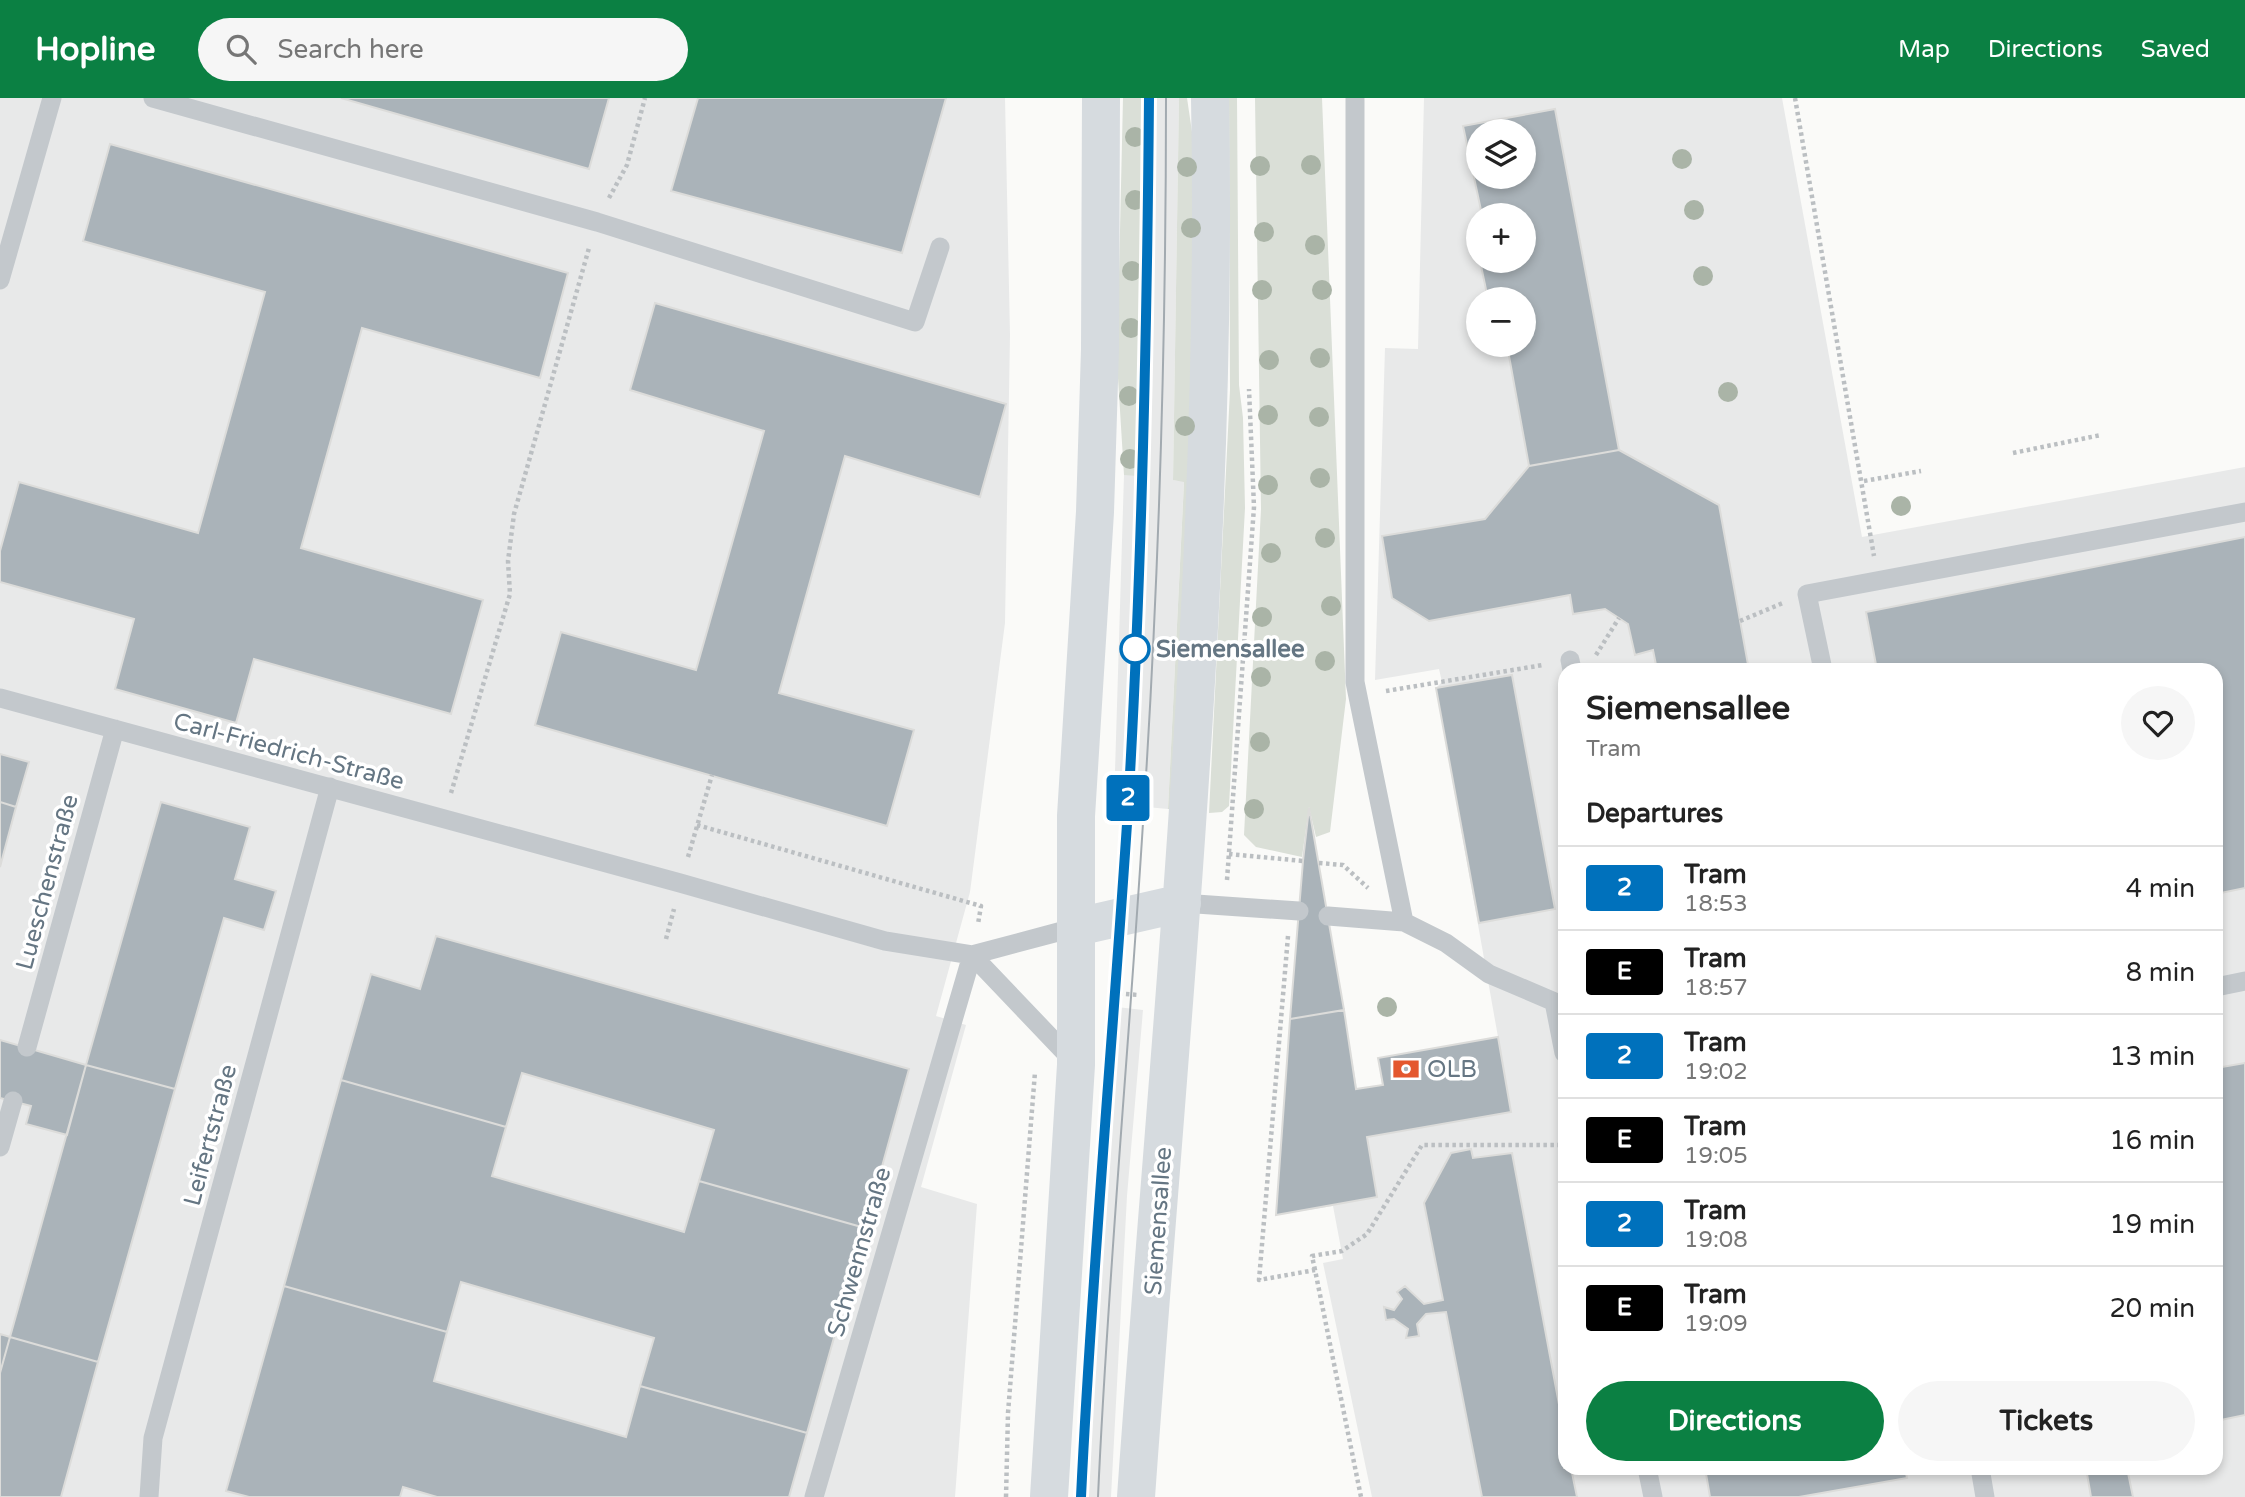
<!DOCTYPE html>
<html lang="en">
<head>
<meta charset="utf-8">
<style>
	:root { --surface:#fff; --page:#f6f6f6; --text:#222; --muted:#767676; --line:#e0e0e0; --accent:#0b8043 }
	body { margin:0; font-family:"Varela Round",sans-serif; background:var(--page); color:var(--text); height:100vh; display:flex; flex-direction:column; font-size:26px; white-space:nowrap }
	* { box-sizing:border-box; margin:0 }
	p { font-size:23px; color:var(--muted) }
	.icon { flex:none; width:38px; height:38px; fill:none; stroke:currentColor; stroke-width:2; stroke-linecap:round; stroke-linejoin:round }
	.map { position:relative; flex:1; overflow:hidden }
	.side { position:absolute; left:1558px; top:565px; width:665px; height:812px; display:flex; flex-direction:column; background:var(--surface); border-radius:21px; box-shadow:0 4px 10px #0003 }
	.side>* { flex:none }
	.badge { padding:0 14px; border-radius:5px; font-size:24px; line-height:46px }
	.tools { position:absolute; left:1466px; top:21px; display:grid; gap:14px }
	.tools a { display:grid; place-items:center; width:70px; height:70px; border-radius:50%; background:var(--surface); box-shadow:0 4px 10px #0003; font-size:35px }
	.map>.badge { position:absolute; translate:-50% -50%; box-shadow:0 0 0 4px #fff }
	h2 { padding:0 28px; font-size:26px; line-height:63px }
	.round { display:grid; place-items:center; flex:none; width:74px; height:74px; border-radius:37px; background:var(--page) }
	.head { display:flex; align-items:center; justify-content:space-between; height:119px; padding:0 28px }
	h1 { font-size:33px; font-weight:800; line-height:52px }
	.button { display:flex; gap:14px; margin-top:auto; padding:14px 28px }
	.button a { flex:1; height:80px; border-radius:42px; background:var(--accent); color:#fff; font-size:28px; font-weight:800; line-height:80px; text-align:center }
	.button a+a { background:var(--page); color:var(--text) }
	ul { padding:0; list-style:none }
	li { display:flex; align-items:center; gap:21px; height:84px; padding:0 28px; border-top:2px solid var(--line) }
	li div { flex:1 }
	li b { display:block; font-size:26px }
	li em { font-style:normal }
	li .badge { min-width:77px; font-weight:700; text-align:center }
	header { display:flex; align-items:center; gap:42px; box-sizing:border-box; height:98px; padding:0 35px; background:var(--accent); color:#fff }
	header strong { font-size:33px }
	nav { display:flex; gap:38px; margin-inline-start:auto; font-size:24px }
	.search { width:490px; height:63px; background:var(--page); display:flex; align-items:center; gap:18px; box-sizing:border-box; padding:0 24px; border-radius:38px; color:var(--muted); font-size:26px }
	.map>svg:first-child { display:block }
</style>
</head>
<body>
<header>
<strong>Hopline</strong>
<div class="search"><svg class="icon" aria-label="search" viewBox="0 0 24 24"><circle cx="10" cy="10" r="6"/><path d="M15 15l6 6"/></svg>Search here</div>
<nav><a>Map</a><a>Directions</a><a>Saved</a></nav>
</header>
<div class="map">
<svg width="2245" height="1399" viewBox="0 0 2245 1399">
	<rect width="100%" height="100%" fill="#fafaf8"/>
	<!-- built -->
	<path fill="#e8e9e9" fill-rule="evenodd" d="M 0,0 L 1005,0 L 1010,237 L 1005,525 L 970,794 L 936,918 L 966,927 L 921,1089 L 977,1106 L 955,1399 L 0,1399 Z
		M 1143,0 L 1179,0 L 1173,382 L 1184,383 L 1168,711 L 1114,706 L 1124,377 L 1138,377 Z
		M 1424,0 L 1782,0 L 1862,439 L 2245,369 L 2245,1399 L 1372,1399 L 1323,1165 L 1343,1161 L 1333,1108 L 1276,1117 L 1290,921 L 1344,912 L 1357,991 L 1382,987 L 1378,960 L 1498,939 L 1436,590 L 1442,584 L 1439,571 L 1375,582 L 1385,250 L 1418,251 ZM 1479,33 L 1524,33 L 1524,79 L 1479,79 ZM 1479,117 L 1524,117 L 1524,163 L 1479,163 ZM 1479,201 L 1524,201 L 1524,247 L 1479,247 ZM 1564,572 L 2216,572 L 2216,1370 L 1564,1370 Z
		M 1108,908 L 1143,912 L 1127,1098 L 1111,1399 L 1077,1399 Z"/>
	<!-- green -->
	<path fill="#dadfd7" d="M 1123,0 L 1143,0 L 1138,378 L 1124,377 L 1117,264 Z
		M 1179,0 L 1187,0 L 1200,88 L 1180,712 L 1168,711 L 1184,384 L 1173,382 Z
		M 1229,0 L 1237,0 L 1239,287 L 1243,320 L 1245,410 L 1229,708 L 1222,714 L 1209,715 L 1230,292 Z
		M 1255,0 L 1322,0 L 1346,601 L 1330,734 L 1316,739 L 1309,709 L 1302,759 L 1256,749 L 1244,737 L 1261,411 Z"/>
	<!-- building -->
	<path fill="#aab3b9" stroke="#dcdcda" stroke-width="2" fill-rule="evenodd" d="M 341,0 L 609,0 L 589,71 Z
		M 698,0 L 946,0 L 902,155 L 671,93 Z
		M 1555,11 L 1619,352 L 1529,368 L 1507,247 L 1524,247 L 1524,201 L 1488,201 L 1480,163 L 1524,163 L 1524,117 L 1482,117 L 1463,28 ZM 1479,33 L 1524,33 L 1524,79 L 1479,79 Z
		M 110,46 L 568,175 L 540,280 L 362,230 L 301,450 L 483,502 L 451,616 L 254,561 L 236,625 L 115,591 L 134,521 L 0,484 L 0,453 L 19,384 L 198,435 L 265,194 L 83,143 Z
		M 655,205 L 1006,306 L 980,399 L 845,358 L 779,595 L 914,632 L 887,728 L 535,627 L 561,534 L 696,572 L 764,333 L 630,292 Z
		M 1619,352 L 1719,407 L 1749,572 L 1657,572 L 1653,552 L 1635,557 L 1628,526 L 1605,511 L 1573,516 L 1570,497 L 1429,523 L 1392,500 L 1382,438 L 1485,421 L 1529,368 Z
		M 2245,439 L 2245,790 L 2216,796 L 2216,572 L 1877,572 L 1866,514 Z
		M 1512,577 L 1555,811 L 1479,825 L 1436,590 Z
		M 0,656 L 29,664 L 16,709 L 0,704 Z
		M 0,704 L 16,709 L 0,769 Z
		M 161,704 L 250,729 L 235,781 L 276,793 L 264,832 L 224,820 L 175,991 L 86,967 Z
		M 1309,710 L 1344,912 L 1290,921 L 1303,763 Z
		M 436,838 L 909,971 L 865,1130 L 699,1083 L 714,1032 L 522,975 L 506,1029 L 341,982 L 371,876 L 420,891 Z
		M 1344,912 L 1356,991 L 1383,987 L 1378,960 L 1498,939 L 1511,1014 L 1367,1039 L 1377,1099 L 1276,1117 L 1290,921 Z
		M 0,942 L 86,967 L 67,1037 L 26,1026 L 31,1008 L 0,1000 Z
		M 2245,965 L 2245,1317 L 2216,1323 L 2216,970 Z
		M 86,967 L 175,991 L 98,1264 L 10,1239 Z
		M 341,982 L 506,1029 L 492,1078 L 684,1134 L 699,1083 L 865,1130 L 807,1335 L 640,1288 L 654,1240 L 461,1184 L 447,1234 L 284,1188 Z
		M 1471,1051 L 1473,1060 L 1512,1055 L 1564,1333 L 1564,1370 L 1571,1370 L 1577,1399 L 1482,1399 L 1446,1214 L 1426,1216 L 1417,1226 L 1419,1238 L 1406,1240 L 1408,1231 L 1394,1221 L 1386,1222 L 1384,1209 L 1394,1212 L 1402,1201 L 1397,1194 L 1405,1188 L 1424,1206 L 1443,1202 L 1424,1105 L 1451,1055 Z
		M 284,1188 L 447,1234 L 434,1283 L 626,1339 L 640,1288 L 807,1335 L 789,1399 L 437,1399 L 403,1389 L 400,1399 L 249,1399 L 226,1393 Z
		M 0,1236 L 10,1239 L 0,1275 Z
		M 10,1239 L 98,1264 L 61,1399 L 0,1399 L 0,1275 Z
		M 1705,1370 L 1905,1370 L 1907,1380 L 1799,1399 L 1710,1399 Z
		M 2086,1370 L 2127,1370 L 2133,1399 L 2091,1399 Z"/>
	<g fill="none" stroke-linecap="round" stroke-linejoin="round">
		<!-- path -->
		<path stroke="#bbbfc2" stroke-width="4.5" stroke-dasharray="3.5 3.5" stroke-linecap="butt" d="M 1795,0 L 1874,458
			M 609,100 L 627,67 L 645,0
			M 2013,355 L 2101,337
			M 1864,383 L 1921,373
			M 1740,523 L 1783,505
			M 1596,557 L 1619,520
			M 1386,593 L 1543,567
			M 451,695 L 510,496 L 508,463 L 514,416 L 589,150
			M 1111,720 L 1151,723
			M 697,727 L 981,808 L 978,826
			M 1229,756 L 1303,763
			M 688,759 L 712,677
			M 1319,765 L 1343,767 L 1368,790
			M 1227,782 L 1254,409 L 1249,291
			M 1288,838 L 1259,1182 L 1315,1172 L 1361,1399
			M 666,841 L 674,811
			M 1112,895 L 1138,897
			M 1315,1172 L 1312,1158 L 1342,1153 L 1367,1136 L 1422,1047 L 1564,1047
			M 1006,1399 L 1008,1315 L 1035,974"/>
		<!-- service -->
		<path stroke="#c3c8cc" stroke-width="19" d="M 153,0 L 597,124 L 915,224 L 940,149
			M 1355,0 L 1355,584 L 1404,824
			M 0,182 L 52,0
			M 1570,562 L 1572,572
			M 1823,572 L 1807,496 L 2245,414
			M 0,600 L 680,785 L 885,843 L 972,857 L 1077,829
			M 1182,805 L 1299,813
			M 1328,818 L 1404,824 L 1446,845 L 1489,876 L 1564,908
			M 972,857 L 1073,963
			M 2216,889 L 2245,883
			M 1554,904 L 1564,955
			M 27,949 L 115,631
			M 0,1049 L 13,1003
			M 1647,1370 L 1653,1399
			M 1980,1370 L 1985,1399
			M 149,1399 L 153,1340 L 330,689
			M 814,1399 L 972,857"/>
		<!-- secondary -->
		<path stroke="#d6dbdf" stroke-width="38" d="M 1077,829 L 1182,805
			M 1049,1399 L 1076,967 L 1076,718 L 1095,414 L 1100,251 L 1101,0
			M 1136,1399 C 1169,933 1219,468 1210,0"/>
		<!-- tram -->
		<path stroke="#a2aab0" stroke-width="2" d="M 1081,1399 C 1092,1169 1112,940 1128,711 C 1143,474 1148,237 1149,0
			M 1098,1399 C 1108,1174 1129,950 1143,725 C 1159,483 1166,242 1166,0"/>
	</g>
	<!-- trees -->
	<g fill="#aab4a7">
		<circle cx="1135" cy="39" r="10"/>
		<circle cx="1682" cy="61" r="10"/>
		<circle cx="1311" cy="67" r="10"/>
		<circle cx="1260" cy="68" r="10"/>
		<circle cx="1187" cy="69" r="10"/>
		<circle cx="1135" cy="102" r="10"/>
		<circle cx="1694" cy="112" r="10"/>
		<circle cx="1191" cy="130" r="10"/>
		<circle cx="1264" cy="134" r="10"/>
		<circle cx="1315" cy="147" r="10"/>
		<circle cx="1132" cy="173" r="10"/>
		<circle cx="1703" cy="178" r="10"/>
		<circle cx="1262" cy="192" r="10"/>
		<circle cx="1322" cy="192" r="10"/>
		<circle cx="1131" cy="230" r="10"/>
		<circle cx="1320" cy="260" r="10"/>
		<circle cx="1269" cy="262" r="10"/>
		<circle cx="1728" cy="294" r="10"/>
		<circle cx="1129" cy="298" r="10"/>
		<circle cx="1268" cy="317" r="10"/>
		<circle cx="1319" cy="319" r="10"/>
		<circle cx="1185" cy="328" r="10"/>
		<circle cx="1130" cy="361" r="10"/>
		<circle cx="1320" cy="380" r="10"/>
		<circle cx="1268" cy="387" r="10"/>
		<circle cx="1901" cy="408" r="10"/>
		<circle cx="1325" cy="440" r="10"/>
		<circle cx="1271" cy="455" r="10"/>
		<circle cx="1331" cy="508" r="10"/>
		<circle cx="1262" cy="519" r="10"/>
		<circle cx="1325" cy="563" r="10"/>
		<circle cx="1261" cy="579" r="10"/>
		<circle cx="1260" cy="644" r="10"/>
		<circle cx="1254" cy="711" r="10"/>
		<circle cx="1387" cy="909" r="10"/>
	</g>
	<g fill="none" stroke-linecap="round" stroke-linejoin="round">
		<defs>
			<path id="line" d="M 1081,1399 C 1092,1169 1113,940 1128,711 C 1142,474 1147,237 1149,0"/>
		</defs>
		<!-- line casing -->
		<use href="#line" stroke="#fff" stroke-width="16"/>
		<!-- line -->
		<use href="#line" stroke="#0071bc" stroke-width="10"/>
	</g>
	<!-- icons -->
	<defs>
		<symbol id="bank-bare" viewBox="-9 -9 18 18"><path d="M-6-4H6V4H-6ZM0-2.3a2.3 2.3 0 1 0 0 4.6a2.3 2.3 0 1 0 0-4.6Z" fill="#e4572e" stroke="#fff" stroke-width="2.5" paint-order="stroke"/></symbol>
	</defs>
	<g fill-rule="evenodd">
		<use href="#bank-bare" x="1387" y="952" width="38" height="38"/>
	</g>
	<!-- markers -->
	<circle fill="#fff" stroke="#0071bc" stroke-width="3.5" cx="1135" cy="551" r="14"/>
	<g text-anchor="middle" stroke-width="7" stroke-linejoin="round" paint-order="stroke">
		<!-- stop labels -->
		<g font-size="24" font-weight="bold" fill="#657683" stroke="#fff" text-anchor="start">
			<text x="1156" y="559">Siemensallee</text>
		</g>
		<!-- street labels -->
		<g font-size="24" fill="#657683" stroke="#fff">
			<text transform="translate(289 653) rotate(15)" y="8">Carl-Friedrich-Straße</text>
			<text transform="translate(47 784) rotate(-75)" y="8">Lueschenstraße</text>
			<text transform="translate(210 1037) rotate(-75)" y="8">Leifertstraße</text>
			<text transform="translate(1158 1123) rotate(-86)" y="8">Siemensallee</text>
			<text transform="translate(859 1154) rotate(-74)" y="8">Schwennstraße</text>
		</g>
		<!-- poi labels -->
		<g font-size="24" fill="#657683" stroke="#fff" text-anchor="start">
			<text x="1427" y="979">OLB</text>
		</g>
	</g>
</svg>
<div class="tools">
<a><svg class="icon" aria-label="layers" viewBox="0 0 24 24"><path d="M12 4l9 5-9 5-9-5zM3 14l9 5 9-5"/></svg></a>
<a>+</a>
<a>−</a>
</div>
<b class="badge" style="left:1128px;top:700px;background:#0071bc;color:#fff">2</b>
<section class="side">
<div class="head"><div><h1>Siemensallee</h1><p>Tram</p></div><a class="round"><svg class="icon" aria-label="heart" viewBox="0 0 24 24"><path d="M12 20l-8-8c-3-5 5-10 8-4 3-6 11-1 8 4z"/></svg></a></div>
<h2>Departures</h2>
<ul>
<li><span class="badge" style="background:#0071bc;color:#fff">2</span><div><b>Tram</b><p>18:53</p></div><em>4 min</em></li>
<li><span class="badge" style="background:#000;color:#fff">E</span><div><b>Tram</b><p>18:57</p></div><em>8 min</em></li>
<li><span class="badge" style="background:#0071bc;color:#fff">2</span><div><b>Tram</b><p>19:02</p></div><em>13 min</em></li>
<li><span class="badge" style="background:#000;color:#fff">E</span><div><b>Tram</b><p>19:05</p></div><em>16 min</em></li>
<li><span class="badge" style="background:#0071bc;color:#fff">2</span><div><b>Tram</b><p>19:08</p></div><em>19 min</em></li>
<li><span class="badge" style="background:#000;color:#fff">E</span><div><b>Tram</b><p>19:09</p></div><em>20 min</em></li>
</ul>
<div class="button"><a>Directions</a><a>Tickets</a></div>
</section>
</div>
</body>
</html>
